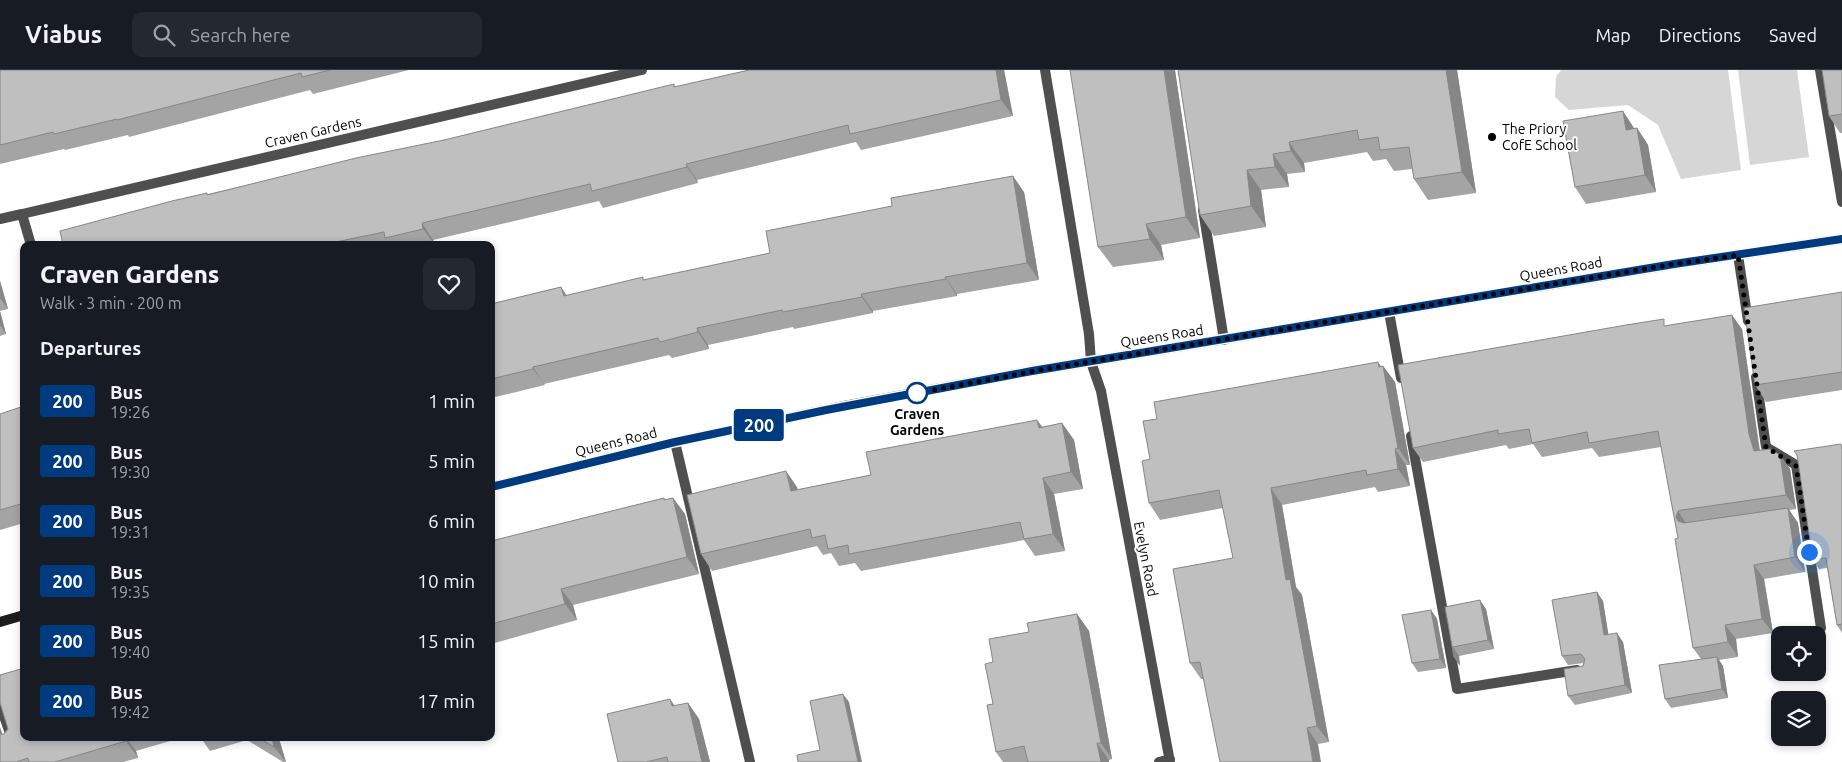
<!DOCTYPE html>
<html lang="en">
<head>
<meta charset="utf-8">
<style>
	:root { --surface:#171b24; --page:#242831; --text:#f1f3f6; --muted:#9ea1a6; --line:#363941 }
	body { margin:0; font-family:Ubuntu,sans-serif; background:var(--page); color:var(--text); height:100vh; display:flex; flex-direction:column; font-size:19px; white-space:nowrap }
	* { box-sizing:border-box; margin:0 }
	p { font-size:16px; color:var(--muted) }
	.icon { flex:none; width:28px; height:28px; fill:none; stroke:currentColor; stroke-width:2; stroke-linecap:round; stroke-linejoin:round }
	.map { position:relative; flex:1; overflow:hidden }
	.side { position:absolute; left:20px; top:171px; width:475px; height:500px; display:flex; flex-direction:column; background:var(--surface); border-radius:10px; box-shadow:0 2px 8px #0003 }
	.side>* { flex:none }
	.badge { padding:0 10px; border-radius:4px; font-size:18px; line-height:32px }
	.controls { position:absolute; left:1771px; top:556px; display:grid; gap:10px }
	.controls a { display:grid; place-items:center; width:55px; height:55px; border-radius:10px; background:var(--surface); box-shadow:0 2px 8px #0003; font-size:25px }
	.you { position:absolute; width:25px; height:25px; margin:-12px; border:4px solid #fff; border-radius:50%; background:#1a73e8; box-shadow:0 0 0 8px #1a73e833 }
	.map>.badge { position:absolute; translate:-50% -50%; box-shadow:0 0 0 2px #fff }
	h2 { padding:0 20px; font-size:19px; line-height:45px }
	.round { display:grid; place-items:center; flex:none; width:52px; height:52px; border-radius:10px; background:var(--page) }
	.summary { display:flex; align-items:center; justify-content:space-between; height:85px; padding:0 20px }
	h1 { font-size:24px; font-weight:800; line-height:38px }
	ul { padding:0; list-style:none }
	li { display:flex; align-items:center; gap:15px; height:60px; padding:0 20px }
	li div { flex:1 }
	li b { display:block; font-size:19px }
	li em { font-style:normal }
	li .badge { min-width:55px; font-weight:700; text-align:center }
	header { display:flex; align-items:center; gap:30px; box-sizing:border-box; height:70px; padding:0 25px; background:var(--surface); border-bottom:1px solid var(--line) }
	header strong { font-size:24px }
	nav { display:flex; gap:28px; margin-inline-start:auto; font-size:18px }
	.search { width:350px; height:45px; background:var(--page); display:flex; align-items:center; gap:12px; box-sizing:border-box; padding:0 18px; border-radius:10px; color:var(--muted); font-size:19px }
	.map>svg:first-child { display:block }
</style>
</head>
<body>
<header>
<strong>Viabus</strong>
<div class="search"><svg class="icon" aria-label="search" viewBox="0 0 24 24"><circle cx="10" cy="10" r="6"/><path d="M15 15l6 6"/></svg>Search here</div>
<nav><a>Map</a><a>Directions</a><a>Saved</a></nav>
</header>
<div class="map">
<svg width="1842" height="692" viewBox="0 0 1842 692">
	<rect width="100%" height="100%" fill="#fff"/>
	<!-- green -->
	<path fill="#d6d6d6" d="M 1561,0 L 1728,0 L 1741,100 L 1681,109 L 1658,55 L 1628,35 L 1569,40 L 1555,27 L 1556,7 Z
		M 1738,0 L 1797,0 L 1809,87 L 1750,95 Z"/>
	<g fill="none" stroke-linecap="round" stroke-linejoin="round">
		<!-- lane -->
		<path stroke="#4f4f4f" stroke-width="10" d="M 1820,0 L 1842,132
			M 1203,140 L 1224,270
			M 1738,185 L 1748,251
			M 1389,242 L 1401,308
			M 1756,307 L 1766,377 L 1796,395 L 1821,558
			M 1411,366 L 1457,619 L 1577,600
			M 675,372 L 750,692
			M 0,635 L 11,666"/>
		<!-- street -->
		<path stroke="#4f4f4f" stroke-width="10" d="M 1045,0 L 1089,264 L 1091,292 L 1101,321 L 1170,692
			M 0,149 L 22,144
			M 31,175 L 22,144 L 642,0
			M 1159,692 L 1170,689"/>
		<!-- secondary -->
		<path stroke="#1c1c1c" stroke-width="10" d="M 491,417 L 675,372 L 844,336 L 1032,301 L 1675,194 L 1842,169
			M 0,552 L 24,545"/>
	</g>
	<!-- wall -->
	<path fill="#a4a4a4" d="M 0,0 L 409,0 L 313,24 L 310,20 L 129,67 L 128,65 L 65,80 L 64,79 L 0,94 Z
		M 749,0 L 1004,0 L 1013,46 L 861,80 L 856,72 L 697,110 L 698,113 L 603,138 L 599,131 L 433,170 L 435,175 L 63,175 L 208,124 L 444,70 L 674,14 L 675,17 Z
		M 1178,0 L 1457,0 L 1476,123 L 1428,130 L 1414,109 L 1412,99 L 1394,101 L 1386,89 L 1373,91 L 1367,82 L 1304,93 L 1305,102 L 1287,104 L 1289,117 L 1261,120 L 1266,157 L 1214,166 L 1200,145 Z
		M 1842,0 L 1842,63 L 1840,63 L 1829,46 Z
		M 1175,1 L 1200,168 L 1161,175 L 1164,190 L 1113,197 L 1098,177 Z
		M 1634,58 L 1637,58 L 1648,75 L 1656,122 L 1586,134 L 1575,117 Z
		M 1024,122 L 1039,210 L 957,224 L 957,226 L 873,241 L 873,243 L 794,259 L 793,257 L 708,275 L 709,279 L 672,288 L 669,285 L 544,314 L 545,315 L 491,328 L 491,234 L 561,217 L 566,225 L 645,210 L 770,183 Z
		M 0,211 L 8,239 L 0,241 Z
		M 1842,222 L 1842,320 L 1766,332 L 1755,315 Z
		M 0,241 L 6,264 L 0,266 Z
		M 1668,255 L 1742,259 L 1760,380 L 1780,385 L 1790,399 L 1796,439 L 1789,440 L 1798,453 L 1805,502 L 1764,509 L 1773,563 L 1736,569 L 1738,587 L 1719,590 L 1723,596 L 1728,628 L 1671,638 L 1665,629 L 1701,589 L 1693,578 L 1678,468 L 1661,377 L 1599,387 L 1592,378 L 1542,387 L 1533,374 L 1509,379 L 1506,375 L 1423,392 L 1413,378 Z
		M 1378,292 L 1381,297 L 1383,296 L 1395,312 L 1410,395 L 1406,395 L 1410,416 L 1378,422 L 1375,417 L 1282,435 L 1296,517 L 1302,525 L 1329,672 L 1318,674 L 1203,609 L 1201,609 L 1190,593 L 1233,488 L 1223,438 L 1160,450 L 1149,433 L 1150,389 L 1157,349 Z
		M 24,336 L 24,453 L 0,460 L 0,344 Z
		M 1037,350 L 1042,357 L 1062,353 L 1074,370 L 1083,419 L 1054,424 L 1065,481 L 1035,486 L 1024,470 L 861,501 L 855,493 L 839,496 L 831,483 L 823,485 L 817,476 L 712,501 L 701,484 L 797,417 L 798,420 L 871,405 Z
		M 1842,375 L 1842,563 L 1837,555 L 1827,498 L 1819,499 L 1813,490 Z
		M 664,428 L 665,430 L 673,428 L 685,444 L 699,504 L 573,535 L 577,550 L 491,574 L 491,468 L 493,471 Z
		M 1603,531 L 1608,564 L 1623,572 L 1632,623 L 1575,635 L 1568,626 L 1584,593 L 1568,595 L 1562,586 Z
		M 1445,537 L 1486,539 L 1494,579 L 1459,586 L 1460,596 L 1454,587 Z
		M 1431,540 L 1437,549 L 1446,598 L 1418,602 L 1412,593 Z
		M 1077,544 L 1089,561 L 1112,689 L 1109,690 L 1109,692 L 1003,692 L 996,682 L 993,634 L 993,592 L 1029,562 Z
		M 688,633 L 699,649 L 710,692 L 618,692 L 675,636 Z
		M 8,659 L 24,668 L 180,668 L 136,681 L 138,688 L 123,692 L 0,692 L 2,664 L 4,664 Z
		M 201,668 L 283,668 L 279,669 L 286,692 L 283,692 L 247,670 L 210,681 Z"/>
	<!-- shaded-wall -->
	<path fill="#868686" d="M 996,0 L 1004,0 L 1013,46 L 1001,30 Z
		M 1164,0 L 1175,0 L 1200,168 L 1186,147 Z
		M 1446,0 L 1457,0 L 1476,123 L 1462,102 Z
		M 1623,41 L 1634,58 L 1637,77 L 1626,60 Z
		M 1637,58 L 1648,75 L 1656,122 L 1645,105 Z
		M 1289,72 L 1304,93 L 1305,102 L 1291,81 Z
		M 1273,84 L 1287,104 L 1289,117 L 1275,97 Z
		M 686,94 L 697,110 L 698,113 L 687,97 Z
		M 1247,100 L 1261,120 L 1266,157 L 1251,136 Z
		M 1013,106 L 1024,122 L 1039,210 L 1027,193 Z
		M 422,153 L 433,170 L 435,175 L 423,159 Z
		M 1146,154 L 1161,175 L 1164,190 L 1150,169 Z
		M 945,207 L 957,224 L 957,226 L 946,209 Z
		M 0,211 L 8,239 L 0,228 Z
		M 561,217 L 572,234 L 564,226 Z
		M 861,224 L 873,241 L 873,243 L 862,227 Z
		M 0,241 L 6,264 L 0,255 Z
		M 1732,245 L 1742,259 L 1759,378 L 1764,396 L 1754,381 L 1749,364 Z
		M 697,258 L 708,275 L 709,279 L 698,262 Z
		M 1378,292 L 1384,301 L 1383,296 L 1395,312 L 1410,395 L 1398,378 Z
		M 533,297 L 544,314 L 545,315 L 533,299 Z
		M 1037,350 L 1049,366 L 1039,358 Z
		M 1062,353 L 1074,370 L 1083,419 L 1071,402 Z
		M 1395,379 L 1406,395 L 1410,416 L 1398,399 Z
		M 1780,385 L 1790,399 L 1796,439 L 1786,425 Z
		M 786,401 L 797,417 L 802,438 L 791,421 Z
		M 1043,408 L 1054,424 L 1065,481 L 1053,464 Z
		M 1271,418 L 1282,435 L 1296,517 L 1302,525 L 1329,672 L 1317,656 L 1286,510 Z
		M 673,428 L 685,444 L 699,504 L 687,487 Z
		M 1788,438 L 1798,453 L 1805,502 L 1795,487 Z
		M 1678,441 L 1688,456 L 1678,451 L 1676,447 Z
		M 1754,495 L 1764,509 L 1773,563 L 1762,549 Z
		M 561,519 L 573,535 L 577,550 L 565,534 Z
		M 1597,522 L 1603,531 L 1610,574 L 1604,565 Z
		M 1480,530 L 1486,539 L 1494,579 L 1488,570 Z
		M 1431,540 L 1437,549 L 1446,598 L 1440,589 Z
		M 1077,544 L 1089,561 L 1112,689 L 1101,673 Z
		M 1725,555 L 1736,569 L 1738,587 L 1728,572 Z
		M 1617,563 L 1623,572 L 1632,623 L 1625,615 Z
		M 1453,577 L 1459,586 L 1460,596 L 1454,587 Z
		M 1717,587 L 1723,596 L 1728,628 L 1722,619 Z
		M 843,624 L 849,632 L 862,692 L 858,692 Z
		M 670,629 L 681,645 L 672,636 Z
		M 688,633 L 699,649 L 710,692 L 702,692 Z
		M 0,657 L 7,677 L 0,667 Z
		M 1307,658 L 1318,674 L 1321,692 L 1313,692 Z
		M 125,668 L 126,668 L 136,681 L 138,688 L 126,671 Z
		M 272,668 L 278,668 L 279,669 L 286,692 L 274,677 Z
		M 1097,673 L 1109,690 L 1109,692 L 1101,692 Z"/>
	<!-- building -->
	<path fill="#bfbfbf" stroke="#868686" d="M 0,0 L 330,0 L 302,7 L 301,3 L 117,50 L 117,49 L 54,64 L 53,62 L 0,75 Z
		M 749,0 L 996,0 L 1001,30 L 850,64 L 848,55 L 686,94 L 687,97 L 592,121 L 590,114 L 422,153 L 423,159 L 385,168 L 384,162 L 321,175 L 63,175 L 60,161 L 172,131 L 207,123 L 207,125 L 356,88 L 444,70 L 674,14 L 674,17 Z
		M 1070,0 L 1164,0 L 1186,147 L 1146,154 L 1150,169 L 1098,177 Z
		M 1178,0 L 1446,0 L 1462,102 L 1414,109 L 1409,77 L 1380,80 L 1378,67 L 1359,70 L 1357,60 L 1289,72 L 1291,81 L 1273,84 L 1275,97 L 1247,100 L 1251,136 L 1200,145 Z
		M 1822,0 L 1842,0 L 1842,44 L 1829,46 Z
		M 1623,41 L 1626,60 L 1637,58 L 1645,105 L 1575,117 L 1563,51 Z
		M 1013,106 L 1027,193 L 945,207 L 946,209 L 861,224 L 862,227 L 783,242 L 782,240 L 697,258 L 698,262 L 660,272 L 658,268 L 533,297 L 533,299 L 491,309 L 491,234 L 561,217 L 564,226 L 643,207 L 643,210 L 770,183 L 766,161 L 892,136 L 891,128 Z
		M 1842,222 L 1842,302 L 1755,315 L 1744,238 Z
		M 1732,245 L 1749,364 L 1754,381 L 1770,379 L 1780,385 L 1786,425 L 1682,440 L 1678,441 L 1676,447 L 1678,451 L 1684,453 L 1788,438 L 1795,487 L 1754,495 L 1762,549 L 1725,555 L 1728,572 L 1693,578 L 1675,469 L 1678,468 L 1658,361 L 1589,373 L 1587,362 L 1532,373 L 1529,359 L 1498,364 L 1498,360 L 1413,378 L 1398,295 L 1626,255 L 1664,249 L 1664,256 Z
		M 1378,292 L 1379,297 L 1383,296 L 1398,378 L 1395,379 L 1398,399 L 1367,405 L 1366,400 L 1271,418 L 1286,510 L 1290,509 L 1317,656 L 1307,658 L 1313,692 L 1220,692 L 1200,592 L 1190,593 L 1173,499 L 1233,488 L 1219,420 L 1149,433 L 1142,391 L 1150,389 L 1143,351 L 1157,349 L 1154,332 Z
		M 24,336 L 24,433 L 0,440 L 0,344 Z
		M 1037,350 L 1039,358 L 1062,353 L 1071,402 L 1043,408 L 1053,464 L 1024,469 L 1020,452 L 849,484 L 848,475 L 828,479 L 825,465 L 812,468 L 810,459 L 701,484 L 687,425 L 786,401 L 791,421 L 871,405 L 866,382 Z
		M 1841,374 L 1842,379 L 1842,554 L 1837,555 L 1826,488 L 1813,490 L 1797,385 L 1794,381 Z
		M 664,428 L 664,430 L 673,428 L 687,487 L 561,519 L 565,534 L 491,554 L 491,471 Z
		M 1597,522 L 1604,565 L 1617,563 L 1625,615 L 1568,626 L 1564,599 L 1583,596 L 1585,589 L 1581,584 L 1562,586 L 1552,530 Z
		M 1480,530 L 1488,570 L 1453,577 L 1454,587 L 1445,537 Z
		M 1431,540 L 1440,589 L 1412,593 L 1402,545 Z
		M 1077,544 L 1101,673 L 1097,673 L 1101,692 L 1028,692 L 1024,676 L 996,682 L 987,635 L 993,634 L 985,594 L 993,592 L 989,569 L 1029,562 L 1027,553 Z
		M 1717,587 L 1722,619 L 1665,629 L 1659,595 Z
		M 24,598 L 24,668 L 125,668 L 126,671 L 55,692 L 29,692 L 28,688 L 16,692 L 0,692 L 0,664 L 4,664 L 8,659 L 0,633 L 0,605 Z
		M 843,624 L 858,692 L 798,692 L 797,685 L 820,680 L 810,631 Z
		M 670,629 L 672,636 L 688,633 L 702,692 L 668,692 L 667,687 L 646,692 L 618,692 L 607,644 Z
		M 259,668 L 272,668 L 274,677 Z"/>
	<g fill="none" stroke-linecap="round" stroke-linejoin="round">
		<defs>
			<path id="line" d="M 491,417 L 675,372 L 826,340 L 1032,301 L 1674,194 L 1842,169"/>
		</defs>
		<!-- line casing -->
		<use href="#line" stroke="#fff" stroke-width="11"/>
		<!-- line -->
		<use href="#line" stroke="#003b80" stroke-width="8"/>
		<!-- walk -->
		<path stroke="#000" stroke-width="5" stroke-dasharray="0 9" d="M 917,323 L 1040,300 L 1674,194 L 1738,185 L 1766,377 L 1796,396 L 1809,482"/>
	</g>
	<!-- markers -->
	<circle fill="#000" stroke="#fff" stroke-width="2" cx="1492" cy="67" r="5"/>
	<circle fill="#fff" stroke="#003b80" stroke-width="2.5" cx="917" cy="323" r="10"/>
	<g text-anchor="middle" stroke-width="4" stroke-linejoin="round" paint-order="stroke">
		<!-- poi labels -->
		<g font-size="14" fill="#000" stroke="#fff" text-anchor="start">
			<text x="1502" y="64">The Priory<tspan x="1502" dy="16">CofE School</tspan></text>
		</g>
		<!-- street labels -->
		<g font-size="14" fill="#000" stroke="#fff">
			<text transform="translate(313 62) rotate(-13)" y="5">Craven Gardens</text>
			<text transform="translate(1561 199) rotate(-10)" y="5">Queens Road</text>
			<text transform="translate(1162 266) rotate(-9)" y="5">Queens Road</text>
			<text transform="translate(616 372) rotate(-14)" y="5">Queens Road</text>
			<text transform="translate(1146 489) rotate(79)" y="5">Evelyn Road</text>
		</g>
		<!-- stop labels -->
		<g font-size="14" font-weight="bold" fill="#000" stroke="#fff">
			<text x="917" y="349">Craven<tspan x="917" dy="16">Gardens</tspan></text>
		</g>
	</g>
</svg>
<div class="controls">
<a><svg class="icon" aria-label="locate" viewBox="0 0 24 24"><circle cx="12" cy="12" r="6"/><path d="M12 2v4M12 18v4M2 12h4M18 12h4"/></svg></a>
<a><svg class="icon" aria-label="layers" viewBox="0 0 24 24"><path d="M12 4l9 5-9 5-9-5zM3 14l9 5 9-5"/></svg></a>
</div>
<div class="you" style="left:1809px;top:482px"></div>
<b class="badge" style="left:759px;top:355px;background:#003b80;color:#fff">200</b>
<section class="side">
<div class="summary"><div><h1>Craven Gardens</h1><p>Walk · 3 min · 200 m</p></div><a class="round"><svg class="icon" aria-label="heart" viewBox="0 0 24 24"><path d="M12 20l-8-8c-3-5 5-10 8-4 3-6 11-1 8 4z"/></svg></a></div>
<h2>Departures</h2>
<ul>
<li><span class="badge" style="background:#003b80;color:#fff">200</span><div><b>Bus</b><p>19:26</p></div><em>1 min</em></li>
<li><span class="badge" style="background:#003b80;color:#fff">200</span><div><b>Bus</b><p>19:30</p></div><em>5 min</em></li>
<li><span class="badge" style="background:#003b80;color:#fff">200</span><div><b>Bus</b><p>19:31</p></div><em>6 min</em></li>
<li><span class="badge" style="background:#003b80;color:#fff">200</span><div><b>Bus</b><p>19:35</p></div><em>10 min</em></li>
<li><span class="badge" style="background:#003b80;color:#fff">200</span><div><b>Bus</b><p>19:40</p></div><em>15 min</em></li>
<li><span class="badge" style="background:#003b80;color:#fff">200</span><div><b>Bus</b><p>19:42</p></div><em>17 min</em></li>
</ul>
</section>
</div>
</body>
</html>
